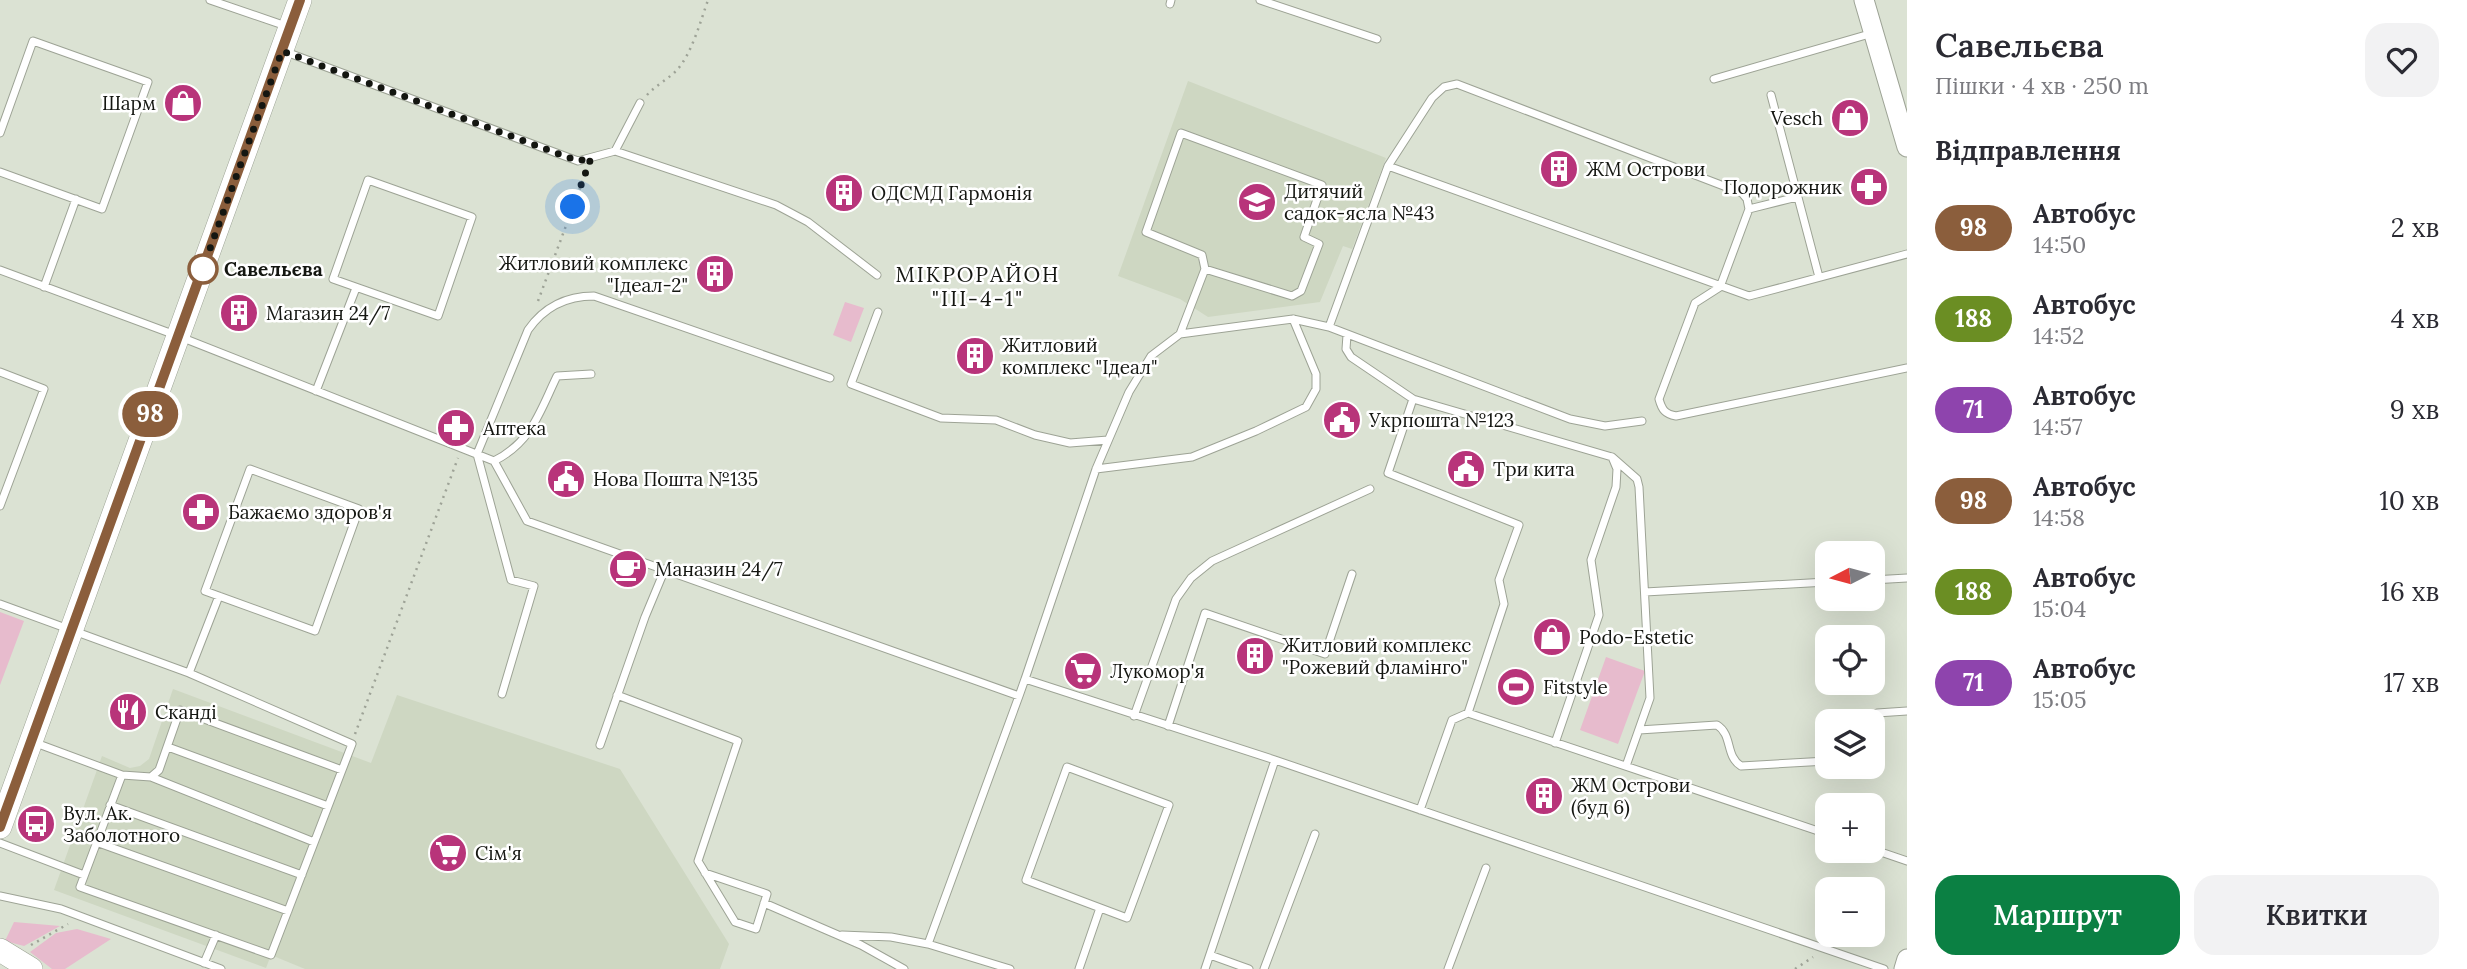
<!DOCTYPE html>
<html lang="uk">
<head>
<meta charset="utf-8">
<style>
	:root { --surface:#fff; --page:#f2f2f3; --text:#2b2b33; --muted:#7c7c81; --accent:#0b8043 }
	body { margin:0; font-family:Lora,serif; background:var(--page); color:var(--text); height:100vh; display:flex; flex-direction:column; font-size:26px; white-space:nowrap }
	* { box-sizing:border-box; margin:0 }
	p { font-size:23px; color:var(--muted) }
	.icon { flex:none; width:38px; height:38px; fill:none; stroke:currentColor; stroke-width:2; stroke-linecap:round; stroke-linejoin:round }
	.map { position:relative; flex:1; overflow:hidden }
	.sheet { display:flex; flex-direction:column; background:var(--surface); width:560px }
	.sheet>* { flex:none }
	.badge { padding:0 14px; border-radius:23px; font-size:24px; line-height:46px }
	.needle { width:46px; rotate:264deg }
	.tools { position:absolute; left:1815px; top:541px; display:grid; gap:14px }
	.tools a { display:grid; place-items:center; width:70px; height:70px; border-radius:14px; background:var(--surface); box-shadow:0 7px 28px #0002; font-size:35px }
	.you { position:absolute; width:35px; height:35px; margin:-18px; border:5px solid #fff; border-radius:50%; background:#1a73e8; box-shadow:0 0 0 10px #1a73e833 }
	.map>.badge { position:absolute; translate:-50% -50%; box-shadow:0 0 0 4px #fff }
	h2 { padding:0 28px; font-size:26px; line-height:63px }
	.round { display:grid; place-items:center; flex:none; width:74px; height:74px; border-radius:21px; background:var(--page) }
	.headline { display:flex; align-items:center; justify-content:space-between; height:119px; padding:0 28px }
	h1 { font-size:33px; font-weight:600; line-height:52px }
	.button { display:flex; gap:14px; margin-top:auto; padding:14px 28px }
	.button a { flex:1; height:80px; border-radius:21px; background:var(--accent); color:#fff; font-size:28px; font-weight:600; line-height:80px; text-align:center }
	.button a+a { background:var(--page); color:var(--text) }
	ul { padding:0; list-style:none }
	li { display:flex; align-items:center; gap:21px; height:91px; padding:0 28px }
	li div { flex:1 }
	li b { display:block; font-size:26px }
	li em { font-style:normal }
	li .badge { min-width:77px; font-weight:700; text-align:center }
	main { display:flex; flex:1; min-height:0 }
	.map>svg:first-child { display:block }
</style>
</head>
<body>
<main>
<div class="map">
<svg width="1907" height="969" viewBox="0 0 1907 969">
	<rect width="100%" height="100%" fill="#dbe2d3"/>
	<!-- built -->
	<path fill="#ced7c2" d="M 1188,81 L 1386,158 L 1352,249 L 1343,246 L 1320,302 L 1208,317 L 1180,299 L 1118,276 Z
		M 173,689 L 371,763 L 397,695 L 620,769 L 729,944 L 720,969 L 305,969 L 271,955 L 266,968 L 54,890 L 102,756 L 130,768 L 140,766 L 149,759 Z"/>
	<!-- green -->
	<path fill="#e7bbcd" d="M 845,302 L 864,308 L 851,342 L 833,335 Z
		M 0,612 L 24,621 L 0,685 Z
		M 1606,657 L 1645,671 L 1618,744 L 1580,730 Z
		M 14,922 L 60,926 L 24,946 L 5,941 Z
		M 77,929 L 111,939 L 65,969 L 52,969 L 30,952 L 56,933 Z"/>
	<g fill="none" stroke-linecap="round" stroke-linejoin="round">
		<defs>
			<path id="lane" d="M 210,0 L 286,26
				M 1260,0 L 1377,39
				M 1170,4 L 1171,0
				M 286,52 L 578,161 L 615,151 L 776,205 L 808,222 L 877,275
				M 1714,79 L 1873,33
				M 1771,95 L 1819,277
				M 0,133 L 33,41 L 148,82 L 102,209 L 0,172
				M 615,151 L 640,103
				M 1388,166 L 1749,296 L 1907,254
				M 368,180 L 472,217 L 438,316 L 333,279 Z
				M 1749,209 L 1797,197
				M 0,270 L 178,336 L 494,461 L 527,521 L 1019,696 L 1025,679 L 1275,760 L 1884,969
				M 44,287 L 76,199
				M 878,312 L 851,384 L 941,418 L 996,420 L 1035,435 L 1070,443 L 1108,440
				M 1329,327 L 1388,166 L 1432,98 L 1444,87 L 1457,84 L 1742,193 L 1747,199 L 1749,209 L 1720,287 L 1695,303 L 1659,399 C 1662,410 1665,414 1676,416 L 1907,368
				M 1180,334 L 1205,269 L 1292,296 L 1301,291 L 1319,244 L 1304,237 L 1322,185 L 1181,133 L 1146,232 L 1202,255 L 1205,269
				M 1347,335 L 1346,349 L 1351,357 L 1413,399 L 1612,457 L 1617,469 L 1616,487 L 1591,560 L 1599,615 L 1555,743
				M 0,372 L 44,389 L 0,506
				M 316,391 L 356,288
				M 1413,399 L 1388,473 L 1519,525 L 1499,580 L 1504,604 L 1468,713
				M 1612,457 L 1637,479 L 1639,487 L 1650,698 L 1626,766
				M 494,461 C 532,442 540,411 557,376 L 591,374
				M 250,469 L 359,509 L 315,631 L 205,591 Z
				M 1096,469 L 1192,457 L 1256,431 L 1306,407 L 1316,389 L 1316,374 L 1293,319
				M 1872,580 L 1907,578
				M 1645,592 L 1827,582
				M 0,604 L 189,673 L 352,744 L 271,955 L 80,887 L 122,775
				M 189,673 L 219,596
				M 1025,679 L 1096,469 L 1129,392 L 1151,356 L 1180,334 L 1293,319 L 1329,327 L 1570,419 L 1605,426 L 1642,421
				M 502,694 L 534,586 L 511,580 L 477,454 L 528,330 C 544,307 567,296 594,296 L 830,378
				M 617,695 L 738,741 L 698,861 L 735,922 L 756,929 L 767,894 L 705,873
				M 1134,716 L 1176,599 L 1191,578 L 1212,561 L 1370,489
				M 1869,721 L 1877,713 L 1907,711
				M 1168,726 L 1205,613 L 1325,654 L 1352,574
				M 1639,730 L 1717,725 C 1733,735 1725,756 1741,766 L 1827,761
				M 33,742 L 122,775 L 151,777 L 159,770 L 180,710 L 342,770
				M 600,745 L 645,617 L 665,569
				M 168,747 L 328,806
				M 1067,767 L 1169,805 L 1127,918 L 1026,880 Z
				M 151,777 L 314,842
				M 110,805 L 302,875
				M 1420,810 L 1452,720 L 1468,713 L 1827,834
				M 96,842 L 288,911
				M 0,843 L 84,875
				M 1872,849 L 1907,861
				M 0,896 L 61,909 L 221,969
				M 764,903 L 861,945 L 904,969
				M 842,935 L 891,937 L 928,944
				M 1210,955 L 1249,969
				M 204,963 L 216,935
				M 1010,969 L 928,944 L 1019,696
				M 1079,969 L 1100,908
				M 1205,969 L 1275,760
				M 1264,969 L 1315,834
				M 1448,969 L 1486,868"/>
			<path id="secondary" d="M 1864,0 L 1907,147
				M 1904,969 L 1907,959"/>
			<path id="primary" d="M 0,827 L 300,0
				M 0,950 L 31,969"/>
		</defs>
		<!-- lane casing -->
		<use href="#lane" stroke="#9da395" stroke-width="9"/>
		<!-- secondary casing -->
		<use href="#secondary" stroke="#9da395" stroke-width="21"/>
		<!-- primary casing -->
		<use href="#primary" stroke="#9da395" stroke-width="24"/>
		<!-- path -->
		<path stroke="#9ea397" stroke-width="2.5" stroke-dasharray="2 5" stroke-linecap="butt" d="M 647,95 C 656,85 667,80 676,71 C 691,56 701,20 708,0
			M 538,301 L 586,172
			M 355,734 L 458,458
			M 31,945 L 68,924
			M 1795,969 L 1813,957"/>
		<!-- lane -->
		<use href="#lane" stroke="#fff" stroke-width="7"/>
		<!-- secondary -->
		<use href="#secondary" stroke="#fff" stroke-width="19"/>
		<!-- primary -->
		<use href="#primary" stroke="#fff" stroke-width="23"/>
	</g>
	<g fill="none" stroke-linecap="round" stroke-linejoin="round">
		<defs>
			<path id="line" d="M 0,827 L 300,0"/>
		</defs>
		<!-- line casing -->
		<use href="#line" stroke="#fff" stroke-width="16"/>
		<!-- line -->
		<use href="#line" stroke="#8b5e3c" stroke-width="10"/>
		<!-- walk -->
		<path stroke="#141611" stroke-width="7" stroke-dasharray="0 12.6" d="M 203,269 L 200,276 L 282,51 L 578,161 L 591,158 L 573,207"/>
	</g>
	<!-- icons -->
	<defs>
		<symbol id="shop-disc" viewBox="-11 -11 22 22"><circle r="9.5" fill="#b8347a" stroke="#fff"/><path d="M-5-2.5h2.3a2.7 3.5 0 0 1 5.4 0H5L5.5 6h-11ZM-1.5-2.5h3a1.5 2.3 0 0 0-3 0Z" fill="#fff"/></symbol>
		<symbol id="building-disc" viewBox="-11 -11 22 22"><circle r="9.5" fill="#b8347a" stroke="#fff"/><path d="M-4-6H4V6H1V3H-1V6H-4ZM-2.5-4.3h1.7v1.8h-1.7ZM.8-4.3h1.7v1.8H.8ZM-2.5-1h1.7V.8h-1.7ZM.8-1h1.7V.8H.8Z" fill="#fff"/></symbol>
		<symbol id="pharmacy-disc" viewBox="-11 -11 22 22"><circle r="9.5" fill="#b8347a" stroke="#fff"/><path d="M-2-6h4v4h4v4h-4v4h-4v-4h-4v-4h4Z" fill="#fff"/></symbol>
		<symbol id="school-disc" viewBox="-11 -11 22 22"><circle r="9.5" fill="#b8347a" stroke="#fff"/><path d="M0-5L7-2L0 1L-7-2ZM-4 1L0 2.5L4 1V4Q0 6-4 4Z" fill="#fff"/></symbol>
		<symbol id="civic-disc" viewBox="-11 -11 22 22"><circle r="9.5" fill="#b8347a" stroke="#fff"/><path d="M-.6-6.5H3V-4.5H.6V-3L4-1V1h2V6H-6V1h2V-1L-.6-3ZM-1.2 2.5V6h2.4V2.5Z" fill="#fff"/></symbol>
		<symbol id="cafe-disc" viewBox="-11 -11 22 22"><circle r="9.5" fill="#b8347a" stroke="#fff"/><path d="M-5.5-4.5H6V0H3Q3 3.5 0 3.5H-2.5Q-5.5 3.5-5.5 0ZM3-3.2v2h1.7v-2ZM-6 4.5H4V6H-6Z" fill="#fff"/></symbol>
		<symbol id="supermarket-disc" viewBox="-11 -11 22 22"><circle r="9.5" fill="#b8347a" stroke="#fff"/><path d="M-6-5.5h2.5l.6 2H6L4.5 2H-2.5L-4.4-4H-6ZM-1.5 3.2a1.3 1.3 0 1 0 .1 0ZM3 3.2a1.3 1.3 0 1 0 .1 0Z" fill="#fff"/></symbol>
		<symbol id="stadium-disc" viewBox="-11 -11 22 22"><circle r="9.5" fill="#b8347a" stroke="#fff"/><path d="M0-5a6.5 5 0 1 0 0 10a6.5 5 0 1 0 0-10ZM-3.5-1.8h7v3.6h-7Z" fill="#fff"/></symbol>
		<symbol id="restaurant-disc" viewBox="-11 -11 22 22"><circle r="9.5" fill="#b8347a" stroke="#fff"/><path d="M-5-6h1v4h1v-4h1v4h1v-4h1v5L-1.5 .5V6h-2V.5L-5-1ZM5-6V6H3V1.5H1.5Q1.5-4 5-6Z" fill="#fff"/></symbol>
		<symbol id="bus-disc" viewBox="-11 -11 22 22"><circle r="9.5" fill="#b8347a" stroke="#fff"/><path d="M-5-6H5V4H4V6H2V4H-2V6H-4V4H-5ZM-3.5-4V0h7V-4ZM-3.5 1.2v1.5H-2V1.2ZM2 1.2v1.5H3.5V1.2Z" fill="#fff"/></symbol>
	</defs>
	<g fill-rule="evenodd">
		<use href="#shop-disc" x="161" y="81" width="44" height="44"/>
		<use href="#shop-disc" x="1828" y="96" width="44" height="44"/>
		<use href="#building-disc" x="1537" y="147" width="44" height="44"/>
		<use href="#pharmacy-disc" x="1847" y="165" width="44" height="44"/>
		<use href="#building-disc" x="822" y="171" width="44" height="44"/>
		<use href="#school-disc" x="1235" y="180" width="44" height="44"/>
		<use href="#building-disc" x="693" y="252" width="44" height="44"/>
		<use href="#building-disc" x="217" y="291" width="44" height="44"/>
		<use href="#building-disc" x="953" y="334" width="44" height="44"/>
		<use href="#civic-disc" x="1320" y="398" width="44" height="44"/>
		<use href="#pharmacy-disc" x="434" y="406" width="44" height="44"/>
		<use href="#civic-disc" x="1444" y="447" width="44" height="44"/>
		<use href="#civic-disc" x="544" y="457" width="44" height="44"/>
		<use href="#pharmacy-disc" x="179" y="490" width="44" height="44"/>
		<use href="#cafe-disc" x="606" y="547" width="44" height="44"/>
		<use href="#shop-disc" x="1530" y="615" width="44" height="44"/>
		<use href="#building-disc" x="1233" y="634" width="44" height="44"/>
		<use href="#supermarket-disc" x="1061" y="649" width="44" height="44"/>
		<use href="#stadium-disc" x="1494" y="665" width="44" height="44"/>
		<use href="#restaurant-disc" x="106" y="690" width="44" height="44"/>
		<use href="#building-disc" x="1522" y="774" width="44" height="44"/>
		<use href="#bus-disc" x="14" y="802" width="44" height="44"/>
		<use href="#supermarket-disc" x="426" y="831" width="44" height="44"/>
	</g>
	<!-- markers -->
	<circle fill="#fff" stroke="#8b5e3c" stroke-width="3.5" cx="203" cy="269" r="14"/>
	<g text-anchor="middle" stroke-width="5" stroke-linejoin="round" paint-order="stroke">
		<!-- poi labels -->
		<g font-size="19" fill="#141611" stroke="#fff" text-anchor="start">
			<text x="156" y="110" text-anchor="end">Шарм</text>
			<text x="1823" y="125" text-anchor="end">Vesch</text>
			<text x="1586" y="176">ЖМ Острови</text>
			<text x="1842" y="194" text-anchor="end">Подорожник</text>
			<text x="1284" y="198">Дитячий<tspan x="1284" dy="22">садок-ясла №43</tspan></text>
			<text x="871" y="200">ОДСМД Гармонія</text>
			<text x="688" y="270" text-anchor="end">Житловий комплекс<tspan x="688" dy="22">"Ідеал-2"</tspan></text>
			<text x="266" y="320">Магазин 24/7</text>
			<text x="1002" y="352">Житловий<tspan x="1002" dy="22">комплекс "Ідеал"</tspan></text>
			<text x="1369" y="427">Укрпошта №123</text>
			<text x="483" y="435">Аптека</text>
			<text x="1493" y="476">Три кита</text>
			<text x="593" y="486">Нова Пошта №135</text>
			<text x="228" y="519">Бажаємо здоров'я</text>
			<text x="655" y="576">Маназин 24/7</text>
			<text x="1579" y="644">Podo-Estetic</text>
			<text x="1282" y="652">Житловий комплекс<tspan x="1282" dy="22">"Рожевий фламінго"</tspan></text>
			<text x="1110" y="678">Лукомор'я</text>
			<text x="1543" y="694">Fitstyle</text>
			<text x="155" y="719">Сканді</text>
			<text x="1571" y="792">ЖМ Острови<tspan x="1571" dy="22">(буд 6)</tspan></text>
			<text x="63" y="820">Вул. Ак.<tspan x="63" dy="22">Заболотного</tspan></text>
			<text x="475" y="860">Сім'я</text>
		</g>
		<!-- stop labels -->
		<g font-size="19" font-weight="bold" fill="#141611" stroke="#fff" text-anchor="start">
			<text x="224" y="276">Савельєва</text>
		</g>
		<!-- neighbourhood labels -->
		<g font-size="21" letter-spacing="2" fill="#141611" stroke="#fff">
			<text x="978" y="282">МІКРОРАЙОН<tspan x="978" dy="24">"ІІІ-4-1"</tspan></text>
		</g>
	</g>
</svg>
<div class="tools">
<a><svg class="needle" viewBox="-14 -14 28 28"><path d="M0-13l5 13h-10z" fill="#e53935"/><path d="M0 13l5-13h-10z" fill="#7c7c81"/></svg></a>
<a><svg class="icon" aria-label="locate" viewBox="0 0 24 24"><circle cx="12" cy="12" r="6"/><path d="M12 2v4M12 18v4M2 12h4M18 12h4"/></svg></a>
<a><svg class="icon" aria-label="layers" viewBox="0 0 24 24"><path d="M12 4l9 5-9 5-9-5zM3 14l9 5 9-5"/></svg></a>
<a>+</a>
<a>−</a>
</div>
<div class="you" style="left:573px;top:207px"></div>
<b class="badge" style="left:150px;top:414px;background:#8b5e3c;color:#fff">98</b>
</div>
<section class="sheet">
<div class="headline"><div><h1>Савельєва</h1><p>Пішки · 4 хв · 250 m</p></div><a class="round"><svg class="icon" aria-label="heart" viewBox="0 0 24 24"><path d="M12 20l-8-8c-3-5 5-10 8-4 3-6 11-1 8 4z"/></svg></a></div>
<h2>Відправлення</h2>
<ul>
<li><span class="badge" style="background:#8b5e3c;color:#fff">98</span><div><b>Автобус</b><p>14:50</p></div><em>2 хв</em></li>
<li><span class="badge" style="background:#6b8e23;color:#fff">188</span><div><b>Автобус</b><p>14:52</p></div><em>4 хв</em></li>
<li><span class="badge" style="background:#8e44ad;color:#fff">71</span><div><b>Автобус</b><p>14:57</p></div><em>9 хв</em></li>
<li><span class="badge" style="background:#8b5e3c;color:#fff">98</span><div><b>Автобус</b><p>14:58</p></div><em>10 хв</em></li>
<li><span class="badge" style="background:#6b8e23;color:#fff">188</span><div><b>Автобус</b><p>15:04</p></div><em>16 хв</em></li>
<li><span class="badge" style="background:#8e44ad;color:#fff">71</span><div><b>Автобус</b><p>15:05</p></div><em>17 хв</em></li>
</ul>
<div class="button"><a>Маршрут</a><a>Квитки</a></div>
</section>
</main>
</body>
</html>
